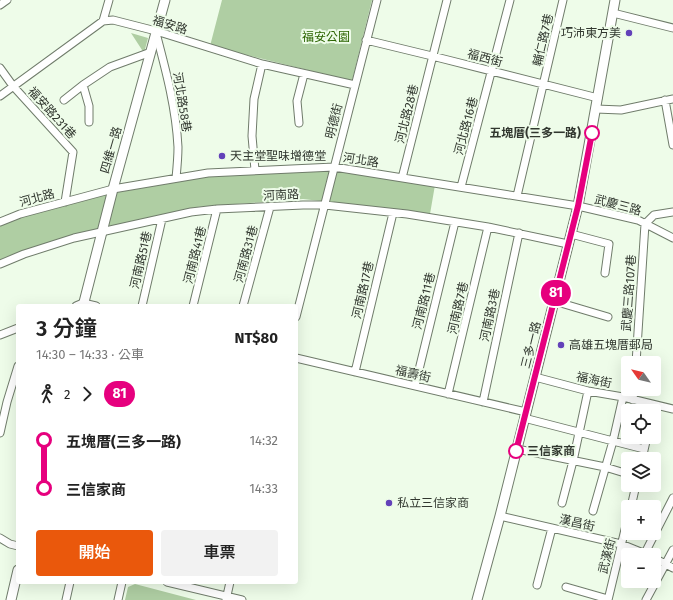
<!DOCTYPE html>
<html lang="zh-TW">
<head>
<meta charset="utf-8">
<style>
	:root { --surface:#fff; --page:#f2f2f2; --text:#222; --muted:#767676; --accent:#ea580c }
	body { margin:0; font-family:"Fira Sans","Noto Sans TC",sans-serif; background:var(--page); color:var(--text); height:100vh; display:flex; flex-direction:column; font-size:15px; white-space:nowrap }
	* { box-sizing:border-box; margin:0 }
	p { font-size:13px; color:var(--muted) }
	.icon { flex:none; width:22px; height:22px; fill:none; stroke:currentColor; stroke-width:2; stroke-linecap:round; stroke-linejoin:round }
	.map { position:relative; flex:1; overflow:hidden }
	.panel { position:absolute; left:16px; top:304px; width:282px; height:280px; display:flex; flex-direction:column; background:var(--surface); border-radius:4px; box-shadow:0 4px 16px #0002 }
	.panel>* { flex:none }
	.badge { padding:0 8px; border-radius:13px; font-size:14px; line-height:26px }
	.needle { width:26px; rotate:304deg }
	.fabs { position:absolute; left:621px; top:356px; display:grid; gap:8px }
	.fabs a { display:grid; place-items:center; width:40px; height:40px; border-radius:4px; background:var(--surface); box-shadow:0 4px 16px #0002; font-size:20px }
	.map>.badge { position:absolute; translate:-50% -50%; box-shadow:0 0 0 2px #fff }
	.legs { display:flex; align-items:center; gap:6px; height:44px; padding:0 20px; font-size:13px }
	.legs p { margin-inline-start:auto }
	.overview { display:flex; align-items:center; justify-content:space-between; height:68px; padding:0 20px }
	h1 { font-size:22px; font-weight:600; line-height:30px }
	.action { display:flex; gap:8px; margin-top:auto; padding:8px 20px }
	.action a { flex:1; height:46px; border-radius:4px; background:var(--accent); color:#fff; font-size:16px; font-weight:600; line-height:46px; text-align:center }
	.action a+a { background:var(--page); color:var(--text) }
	ul { padding:0 20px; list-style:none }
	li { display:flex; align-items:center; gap:14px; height:48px; font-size:15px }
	li i { display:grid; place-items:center; width:6px; height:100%; margin:0 5px; background:currentColor }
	li i::after { content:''; width:10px; height:10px; margin:-5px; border:3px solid; border-radius:50%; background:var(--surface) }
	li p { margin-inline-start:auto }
	li:first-child i { background:linear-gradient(#0000 50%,currentColor 0) }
	li:last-child i { background:linear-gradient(currentColor 50%,#0000 0) }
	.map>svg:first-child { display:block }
</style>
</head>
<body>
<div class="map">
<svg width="673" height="600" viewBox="0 0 673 600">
	<rect width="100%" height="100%" fill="#eefce9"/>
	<!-- green -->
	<path fill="#afcea3" d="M 222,0 L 372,0 L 352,81 L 210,46 Z
		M 131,33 L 148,38 L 144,53 Z
		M 331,171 L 435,185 L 430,214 L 303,199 L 197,207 L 74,234 L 0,261 L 0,226 L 21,217 L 108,194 L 207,177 L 283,172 Z
		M 135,584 L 196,600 L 125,600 L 128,587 Z"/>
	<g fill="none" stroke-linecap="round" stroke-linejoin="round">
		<defs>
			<path id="minor" d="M 0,5 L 7,0
				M 613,13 L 673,28
				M 103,21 L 109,0
				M 156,33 C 166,71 176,108 178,147 C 178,158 177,168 176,178
				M 366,40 L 432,56 L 598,98
				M 0,68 L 13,86 L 73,152 L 65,202
				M 83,85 L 89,106 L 89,122
				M 0,96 L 103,21 L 113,20 L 156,31 L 262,64 L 355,85
				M 64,100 L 83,85 L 110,67 L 151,52
				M 665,100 L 673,145
				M 596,109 L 621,110 L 673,99
				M 299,123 L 297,101 L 304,74
				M 255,170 L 252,136 L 254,99 L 262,64
				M 402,178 L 447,0
				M 461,187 L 510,0
				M 517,196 L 563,0
				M 0,222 L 20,214 L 113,189 L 208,173 L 334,167 L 578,206 L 638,220 L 673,238
				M 571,234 L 609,244 L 605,273
				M 0,264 L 24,254 L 74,238 L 191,212 L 217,209 L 303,205 L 325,205 L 407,214 L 488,227 L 568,244
				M 554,301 L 608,317
				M 76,306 L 83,303 L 96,306
				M 142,306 L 162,219
				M 193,306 L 217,209
				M 243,306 L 270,207
				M 296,317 L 377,0
				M 0,335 L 18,328
				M 296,358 L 526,412
				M 636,363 L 645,224 L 654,215 L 673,212
				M 355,372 L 393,213
				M 535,377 L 588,391 L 623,397 L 673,409
				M 415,386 L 455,222
				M 448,394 L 488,227
				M 633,400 L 634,389
				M 483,402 L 519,233
				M 524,418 L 644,449
				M 0,433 L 7,402 L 18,366
				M 517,449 L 605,467 L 628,474
				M 642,459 L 647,437
				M 562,503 L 573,461 L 588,391
				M 631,507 L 636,485
				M 593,511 L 613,441 L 623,397
				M 500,516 L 621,544 L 648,555
				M 0,538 L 10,544 L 18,546
				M 645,553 L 673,498
				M 654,558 L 673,568
				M 167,582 L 242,600
				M 537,585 L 552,528
				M 566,587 L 608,599
				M 66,600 L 70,582
				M 118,600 L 122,582
				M 226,600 L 230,582
				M 608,600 L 628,517
				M 646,600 L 673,550"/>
			<path id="tertiary" d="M 83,306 L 113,189 L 165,0
				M 11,600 L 18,570
				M 477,600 L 500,516 L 578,206 L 615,0"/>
		</defs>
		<!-- minor casing -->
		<use href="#minor" stroke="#707c6b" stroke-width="9"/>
		<!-- tertiary casing -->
		<use href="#tertiary" stroke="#707c6b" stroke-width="11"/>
		<!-- minor -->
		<use href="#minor" stroke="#fff" stroke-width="7"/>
		<!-- tertiary -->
		<use href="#tertiary" stroke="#fff" stroke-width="9"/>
	</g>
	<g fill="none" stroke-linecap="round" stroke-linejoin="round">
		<defs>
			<path id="line-1" d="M 516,451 L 578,206 L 592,133"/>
		</defs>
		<!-- line-1 casing -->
		<use href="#line-1" stroke="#fff" stroke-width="9"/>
		<!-- line-1 -->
		<use href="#line-1" stroke="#e6007e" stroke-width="6"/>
	</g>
	<!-- markers -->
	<g fill="#6241b9" stroke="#eefce9" stroke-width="1.5">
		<circle cx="629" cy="33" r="4"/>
		<circle cx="222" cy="156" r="4"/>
		<circle cx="561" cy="345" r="4"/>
		<circle cx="389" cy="503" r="4"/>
	</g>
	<g fill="#fff" stroke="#e6007e" stroke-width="2">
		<circle cx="592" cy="133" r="7"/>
		<circle cx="516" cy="451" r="7"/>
	</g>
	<g text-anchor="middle" stroke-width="4" stroke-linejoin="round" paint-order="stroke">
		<!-- street labels -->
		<g font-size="12" fill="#31372f" stroke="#eefce9">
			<text transform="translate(170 25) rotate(17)" y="4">福安路</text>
			<text transform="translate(543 40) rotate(-77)" y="4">輔仁路7巷</text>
			<text transform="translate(485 58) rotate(15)" y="4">福西街</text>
			<text transform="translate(182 102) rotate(81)" y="4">河北路58巷</text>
			<text transform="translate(52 113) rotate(48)" y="4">福安路231巷</text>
			<text transform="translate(407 114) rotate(-76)" y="4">河北路28巷</text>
			<text transform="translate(334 121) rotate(-76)" y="4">明德街</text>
			<text transform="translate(466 126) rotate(-75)" y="4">河北路16巷</text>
			<text transform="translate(111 150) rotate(-74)" y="4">四維一路</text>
			<text transform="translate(361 160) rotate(9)" y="4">河北路</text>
			<text transform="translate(281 195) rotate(-3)" y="4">河南路</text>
			<text transform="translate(37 198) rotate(-15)" y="4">河北路</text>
			<text transform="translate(618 205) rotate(15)" y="4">武慶三路</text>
			<text transform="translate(246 254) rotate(-75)" y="4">河南路31巷</text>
			<text transform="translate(195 255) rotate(-76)" y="4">河南路41巷</text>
			<text transform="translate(141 260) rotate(-77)" y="4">河南路51巷</text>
			<text transform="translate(363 290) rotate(-77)" y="4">河南路17巷</text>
			<text transform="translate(629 293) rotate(-86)" y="4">武慶三路107巷</text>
			<text transform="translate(424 301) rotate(-76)" y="4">河南路11巷</text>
			<text transform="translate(458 308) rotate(-77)" y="4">河南路7巷</text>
			<text transform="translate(490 315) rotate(-78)" y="4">河南路3巷</text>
			<text transform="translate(531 345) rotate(-76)" y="4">三多一路</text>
			<text transform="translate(413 374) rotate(13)" y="4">福壽街</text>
			<text transform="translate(594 380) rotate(12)" y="4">福海街</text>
			<text transform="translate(577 523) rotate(13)" y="4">漢昌街</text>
			<text transform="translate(607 556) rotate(-76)" y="4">武漢街</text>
		</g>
		<!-- poi labels -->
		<g font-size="12" fill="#31372f" stroke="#eefce9" text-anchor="start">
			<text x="621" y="37" text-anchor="end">巧沛東方美</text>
			<text x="230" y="160">天主堂聖味增德堂</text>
			<text x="569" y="349">高雄五塊厝郵局</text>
			<text x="397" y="507">私立三信家商</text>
		</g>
		<!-- park labels -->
		<g font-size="12" fill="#2b6401" stroke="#eefce9">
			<text x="326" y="41">福安公園</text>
		</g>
		<!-- stop labels -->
		<g font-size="12" font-weight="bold" fill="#31372f" stroke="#eefce9" text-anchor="end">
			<text x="581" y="137">五塊厝(三多一路)</text>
			<text x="527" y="455" text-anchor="start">三信家商</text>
		</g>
	</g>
</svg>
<div class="fabs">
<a><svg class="needle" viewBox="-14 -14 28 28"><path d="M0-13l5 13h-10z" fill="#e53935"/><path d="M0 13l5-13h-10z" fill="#767676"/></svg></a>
<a><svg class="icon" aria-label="locate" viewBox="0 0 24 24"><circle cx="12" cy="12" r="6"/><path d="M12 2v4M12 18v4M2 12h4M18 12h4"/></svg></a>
<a><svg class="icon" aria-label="layers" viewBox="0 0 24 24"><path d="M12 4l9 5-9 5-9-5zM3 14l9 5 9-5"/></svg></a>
<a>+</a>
<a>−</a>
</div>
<b class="badge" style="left:556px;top:293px;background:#e6007e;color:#fff">81</b>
<section class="panel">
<div class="overview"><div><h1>3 分鐘</h1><p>14:30 – 14:33 · 公車</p></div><b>NT$80</b></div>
<div class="legs"><svg class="icon" aria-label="walk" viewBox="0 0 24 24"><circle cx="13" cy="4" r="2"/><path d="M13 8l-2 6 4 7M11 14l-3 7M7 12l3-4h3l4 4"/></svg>2<svg class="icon" aria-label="forward" viewBox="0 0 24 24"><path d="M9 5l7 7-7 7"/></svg><b class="badge" style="background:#e6007e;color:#fff">81</b></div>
<ul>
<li><i style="color:#e6007e"></i><b>五塊厝(三多一路)</b><p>14:32</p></li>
<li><i style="color:#e6007e"></i><b>三信家商</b><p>14:33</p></li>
</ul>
<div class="action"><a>開始</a><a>車票</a></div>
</section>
</div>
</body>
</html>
